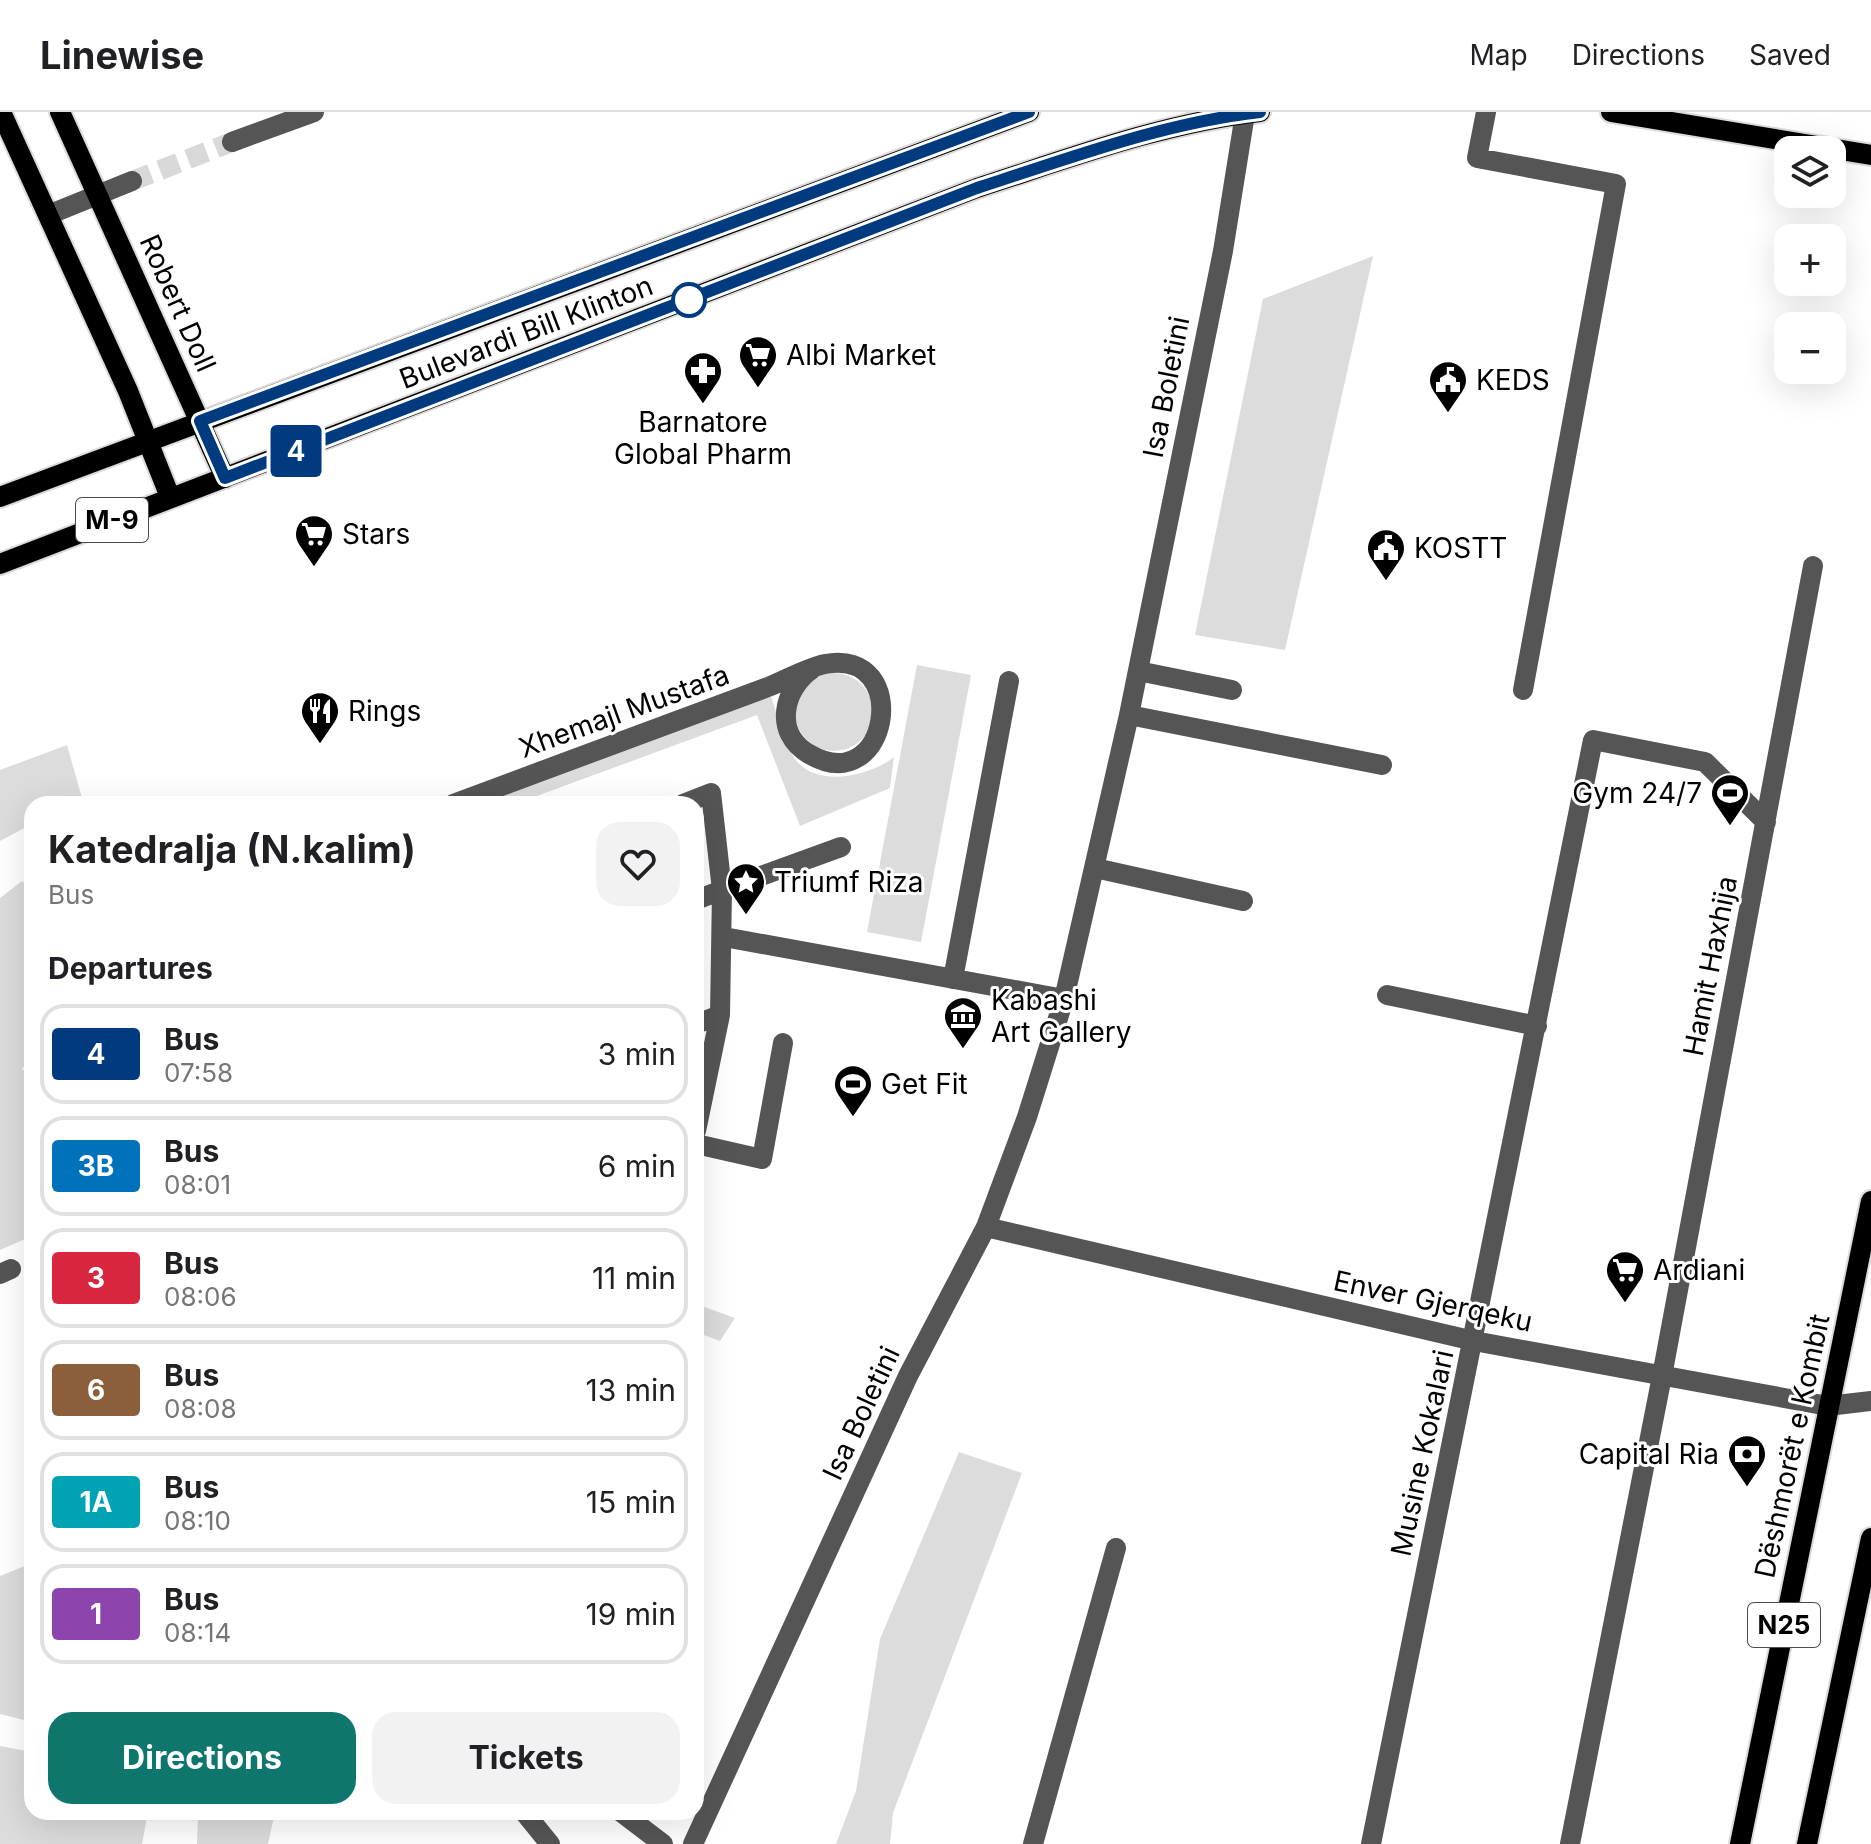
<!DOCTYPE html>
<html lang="en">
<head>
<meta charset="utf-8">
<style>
	:root { --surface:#fff; --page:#f2f2f2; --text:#202124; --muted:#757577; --line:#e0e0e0; --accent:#0f766e }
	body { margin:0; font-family:Inter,sans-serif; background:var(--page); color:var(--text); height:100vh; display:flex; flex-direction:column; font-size:30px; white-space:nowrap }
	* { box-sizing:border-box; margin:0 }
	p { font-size:26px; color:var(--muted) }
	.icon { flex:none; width:44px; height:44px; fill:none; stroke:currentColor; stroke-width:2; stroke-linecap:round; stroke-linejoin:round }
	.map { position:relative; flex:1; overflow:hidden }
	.panel { position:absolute; left:24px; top:684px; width:680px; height:1024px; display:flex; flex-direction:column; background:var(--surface); border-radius:24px; box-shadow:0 8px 32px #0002 }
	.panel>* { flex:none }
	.badge { padding:0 16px; border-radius:6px; font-size:28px; line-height:52px }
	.buttons { position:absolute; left:1774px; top:24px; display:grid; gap:16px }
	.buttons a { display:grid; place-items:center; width:72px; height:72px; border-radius:16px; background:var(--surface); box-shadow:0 8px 32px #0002; font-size:40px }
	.map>.badge { position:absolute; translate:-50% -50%; box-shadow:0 0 0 4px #fff }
	h2 { padding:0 24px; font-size:30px; line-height:72px }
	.round { display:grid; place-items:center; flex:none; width:84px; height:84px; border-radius:24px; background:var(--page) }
	.head { display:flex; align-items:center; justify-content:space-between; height:136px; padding:0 24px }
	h1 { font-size:38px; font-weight:700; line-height:60px }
	.cta { display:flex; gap:16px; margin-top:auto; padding:16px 24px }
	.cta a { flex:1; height:92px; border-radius:24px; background:var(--accent); color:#fff; font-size:32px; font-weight:700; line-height:92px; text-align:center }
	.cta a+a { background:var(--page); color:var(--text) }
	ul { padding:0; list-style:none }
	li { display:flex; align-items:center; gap:24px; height:100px; margin:0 16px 12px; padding:0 8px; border:4px solid var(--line); border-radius:24px }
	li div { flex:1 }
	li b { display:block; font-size:30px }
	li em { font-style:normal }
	li .badge { min-width:88px; font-weight:700; text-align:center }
	header { display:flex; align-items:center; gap:48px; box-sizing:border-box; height:112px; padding:0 40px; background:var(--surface); border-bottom:2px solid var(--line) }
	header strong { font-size:38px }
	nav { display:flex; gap:44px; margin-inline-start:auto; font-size:28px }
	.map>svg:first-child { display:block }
</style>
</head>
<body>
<header>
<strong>Linewise</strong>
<nav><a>Map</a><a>Directions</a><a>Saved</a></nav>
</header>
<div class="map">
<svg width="1871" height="1732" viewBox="0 0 1871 1732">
	<rect width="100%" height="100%" fill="#fff"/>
	<!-- green -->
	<path fill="#dcdcdc" d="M 1373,144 L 1285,538 L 1195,523 L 1263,187 Z
		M 917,553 L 971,563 L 921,830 L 867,820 Z
		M795 600a39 39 0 1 1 78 0a39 39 0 1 1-78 0Z
		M 768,575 C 776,597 781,622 792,642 C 810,678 870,665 894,645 L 890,676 L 800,714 L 757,603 L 515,692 L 453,692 Z
		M 67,633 L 82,686 L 70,692 L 32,692 L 32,712 L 0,729 L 0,658 Z
		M 22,769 L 32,777 L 32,944 L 22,957 L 32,963 L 32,1124 L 0,1138 L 0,786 Z
		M 696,1192 L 735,1206 L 720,1229 L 696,1220 Z
		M 959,1340 L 1022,1361 L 893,1701 L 890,1732 L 836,1732 L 856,1679 L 880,1527 Z
		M 32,1451 L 32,1610 L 0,1602 L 0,1464 Z
		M 0,1634 L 32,1640 L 32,1700 L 148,1700 L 142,1732 L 0,1732 Z
		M 198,1700 L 275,1700 L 268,1732 L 197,1732 Z"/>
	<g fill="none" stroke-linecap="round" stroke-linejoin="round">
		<!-- minor-tunnel -->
		<path stroke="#d9d9d9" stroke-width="20" stroke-dasharray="20 10" stroke-linecap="butt" d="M 132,69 L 232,30"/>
		<defs>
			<path id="major" d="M 1,0 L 128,279 L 170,385
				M 60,0 L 225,366
				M 1611,0 L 1871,43
				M 0,385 L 1029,0
				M 0,452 L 977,76 C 1070,46 1163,11 1260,0
				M 1740,1732 L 1871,1089
				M 1807,1732 L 1871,1426"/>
		</defs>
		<!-- major casing -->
		<use href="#major" stroke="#dbdbdb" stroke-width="24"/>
		<!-- minor -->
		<path stroke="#555" stroke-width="20" d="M 1486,0 L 1477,46 L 1616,72 L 1523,578
			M 232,30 L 314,0
			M 48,103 L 132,69
			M 1138,559 L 1232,578
			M 1129,603 L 1382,653
			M 453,692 L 768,575 C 786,568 806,556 825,552 C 913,535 890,689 809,642 C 773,621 783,577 812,557
			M 683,692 L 711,681 L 722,778 L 841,735
			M 1095,756 L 1243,789
			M 696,788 L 722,778 L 720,903 L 696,1019
			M 724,825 L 1064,887
			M 953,867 L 1009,569
			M 1387,883 L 1537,914
			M 696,912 L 720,903
			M 696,1032 L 762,1047 L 783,931
			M 986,1115 L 1474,1229 L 1828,1294 L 1871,1289
			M 0,1162 L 11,1157
			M 524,1700 L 550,1732
			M 621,1700 L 663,1732
			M 693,1732 L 908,1264 L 986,1115 L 1027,1005 L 1064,887 L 1129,603 L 1223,139 L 1245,2
			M 1033,1732 L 1116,1436
			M 1371,1732 L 1593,628 L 1705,650 L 1766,710
			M 1570,1732 L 1662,1264 L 1813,454"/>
		<!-- major -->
		<use href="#major" stroke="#000" stroke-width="20"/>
	</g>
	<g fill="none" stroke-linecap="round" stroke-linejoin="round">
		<defs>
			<path id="line" d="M 1029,0 L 200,309 L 225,366 L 977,76 C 1070,46 1163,11 1260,0"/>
		</defs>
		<!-- line casing -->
		<use href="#line" stroke="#fff" stroke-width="18"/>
		<!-- line -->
		<use href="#line" stroke="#003b80" stroke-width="12"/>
	</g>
	<!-- icons -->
	<defs>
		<symbol id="supermarket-pin" viewBox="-11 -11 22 30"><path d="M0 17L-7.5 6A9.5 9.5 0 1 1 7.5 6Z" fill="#000" stroke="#fff"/><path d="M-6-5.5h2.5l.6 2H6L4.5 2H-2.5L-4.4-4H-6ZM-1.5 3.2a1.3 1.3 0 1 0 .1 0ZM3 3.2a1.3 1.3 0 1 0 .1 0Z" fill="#fff"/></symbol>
		<symbol id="pharmacy-pin" viewBox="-11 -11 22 30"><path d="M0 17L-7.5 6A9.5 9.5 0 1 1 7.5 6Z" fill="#000" stroke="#fff"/><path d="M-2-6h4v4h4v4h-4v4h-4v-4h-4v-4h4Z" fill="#fff"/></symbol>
		<symbol id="civic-pin" viewBox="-11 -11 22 30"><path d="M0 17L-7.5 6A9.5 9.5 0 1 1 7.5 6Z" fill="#000" stroke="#fff"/><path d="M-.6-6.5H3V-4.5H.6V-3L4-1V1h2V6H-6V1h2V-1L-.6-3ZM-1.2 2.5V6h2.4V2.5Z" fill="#fff"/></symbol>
		<symbol id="restaurant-pin" viewBox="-11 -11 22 30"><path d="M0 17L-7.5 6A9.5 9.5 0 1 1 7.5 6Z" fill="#000" stroke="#fff"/><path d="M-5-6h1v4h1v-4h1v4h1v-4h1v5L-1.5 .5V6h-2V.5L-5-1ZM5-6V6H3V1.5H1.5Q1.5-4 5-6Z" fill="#fff"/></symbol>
		<symbol id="stadium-pin" viewBox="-11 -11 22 30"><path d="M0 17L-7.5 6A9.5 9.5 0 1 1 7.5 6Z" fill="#000" stroke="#fff"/><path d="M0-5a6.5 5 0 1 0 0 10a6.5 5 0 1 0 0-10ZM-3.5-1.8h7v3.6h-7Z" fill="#fff"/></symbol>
		<symbol id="sight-pin" viewBox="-11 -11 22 30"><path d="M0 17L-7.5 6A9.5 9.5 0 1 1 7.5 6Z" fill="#000" stroke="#fff"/><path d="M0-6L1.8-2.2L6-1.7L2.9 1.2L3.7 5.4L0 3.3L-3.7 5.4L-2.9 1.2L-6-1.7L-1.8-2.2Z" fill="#fff"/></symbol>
		<symbol id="museum-pin" viewBox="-11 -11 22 30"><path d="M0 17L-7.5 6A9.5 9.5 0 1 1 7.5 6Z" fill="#000" stroke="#fff"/><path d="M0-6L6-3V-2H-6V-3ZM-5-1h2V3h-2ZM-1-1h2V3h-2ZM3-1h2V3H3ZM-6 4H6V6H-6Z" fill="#fff"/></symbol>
		<symbol id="bank-pin" viewBox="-11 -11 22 30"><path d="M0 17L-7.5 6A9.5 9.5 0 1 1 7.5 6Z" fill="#000" stroke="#fff"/><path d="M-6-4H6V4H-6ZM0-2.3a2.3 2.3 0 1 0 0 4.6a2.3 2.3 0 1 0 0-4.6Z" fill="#fff"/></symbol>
	</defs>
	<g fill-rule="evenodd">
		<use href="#supermarket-pin" x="736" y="221" width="44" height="60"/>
		<use href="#pharmacy-pin" x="681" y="237" width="44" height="60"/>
		<use href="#civic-pin" x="1426" y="246" width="44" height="60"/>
		<use href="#supermarket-pin" x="292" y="400" width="44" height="60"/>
		<use href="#civic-pin" x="1364" y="414" width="44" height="60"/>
		<use href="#restaurant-pin" x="298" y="577" width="44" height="60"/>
		<use href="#stadium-pin" x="1708" y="659" width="44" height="60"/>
		<use href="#sight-pin" x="724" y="748" width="44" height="60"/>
		<use href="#museum-pin" x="941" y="882" width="44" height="60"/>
		<use href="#stadium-pin" x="831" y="950" width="44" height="60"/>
		<use href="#supermarket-pin" x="1603" y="1136" width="44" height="60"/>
		<use href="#bank-pin" x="1725" y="1320" width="44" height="60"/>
	</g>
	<!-- markers -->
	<circle fill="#fff" stroke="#003b80" stroke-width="4" cx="689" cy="188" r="16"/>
	<g text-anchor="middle" stroke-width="6" stroke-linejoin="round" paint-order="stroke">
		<!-- shield labels -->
		<g fill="#fff" stroke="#4c4c4c" stroke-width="2">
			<rect x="76" y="386" width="72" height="44" rx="6"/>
			<rect x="1748" y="1491" width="72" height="44" rx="6"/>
		</g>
		<g font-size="26" font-weight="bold" fill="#000">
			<text x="112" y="417">M-9</text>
			<text x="1784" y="1522">N25</text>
		</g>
		<!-- street labels -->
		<g font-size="28" fill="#000" stroke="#fff">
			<text transform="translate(178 191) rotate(66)" y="10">Robert Doll</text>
			<text transform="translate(526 220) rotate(-21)" y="10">Bulevardi Bill Klinton</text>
			<text transform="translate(1166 275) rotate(-79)" y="10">Isa Boletini</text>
			<text transform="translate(624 599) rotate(-20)" y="10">Xhemajl Mustafa</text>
			<text transform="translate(1710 854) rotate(-79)" y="10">Hamit Haxhija</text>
			<text transform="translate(1433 1189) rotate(12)" y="10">Enver Gjerqeku</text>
			<text transform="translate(861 1301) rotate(-65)" y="10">Isa Boletini</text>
			<text transform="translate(1792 1334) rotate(-78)" y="10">Dëshmorët e Kombit</text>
			<text transform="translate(1422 1341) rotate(-78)" y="10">Musine Kokalari</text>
		</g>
		<!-- poi labels -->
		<g font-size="28" fill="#000" stroke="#fff" text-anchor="start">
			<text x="786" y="253">Albi Market</text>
			<text x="1476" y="278">KEDS</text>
			<text x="703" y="320" text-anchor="middle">Barnatore<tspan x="703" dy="32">Global Pharm</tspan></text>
			<text x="342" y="432">Stars</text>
			<text x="1414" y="446">KOSTT</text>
			<text x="348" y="609">Rings</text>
			<text x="1702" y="691" text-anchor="end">Gym 24/7</text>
			<text x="774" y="780">Triumf Riza</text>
			<text x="991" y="898">Kabashi<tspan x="991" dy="32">Art Gallery</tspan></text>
			<text x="881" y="982">Get Fit</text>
			<text x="1653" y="1168">Ardiani</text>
			<text x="1719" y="1352" text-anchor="end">Capital Ria</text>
		</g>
	</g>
</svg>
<div class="buttons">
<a><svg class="icon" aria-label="layers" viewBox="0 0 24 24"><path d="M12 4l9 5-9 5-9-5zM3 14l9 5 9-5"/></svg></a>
<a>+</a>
<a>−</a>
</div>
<b class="badge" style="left:296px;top:339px;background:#003b80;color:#fff">4</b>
<section class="panel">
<div class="head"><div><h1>Katedralja (N.kalim)</h1><p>Bus</p></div><a class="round"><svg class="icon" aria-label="heart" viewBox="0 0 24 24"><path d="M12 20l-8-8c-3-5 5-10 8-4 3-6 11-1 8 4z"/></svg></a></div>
<h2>Departures</h2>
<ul>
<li><span class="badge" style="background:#003b80;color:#fff">4</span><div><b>Bus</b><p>07:58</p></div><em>3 min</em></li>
<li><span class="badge" style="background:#0072bc;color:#fff">3B</span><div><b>Bus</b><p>08:01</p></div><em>6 min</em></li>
<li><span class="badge" style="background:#d7263d;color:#fff">3</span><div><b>Bus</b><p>08:06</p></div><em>11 min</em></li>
<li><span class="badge" style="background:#8b5e3c;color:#fff">6</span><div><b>Bus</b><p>08:08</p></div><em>13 min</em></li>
<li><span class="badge" style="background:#00a3b4;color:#fff">1A</span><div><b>Bus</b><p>08:10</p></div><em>15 min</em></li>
<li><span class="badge" style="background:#8e44ad;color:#fff">1</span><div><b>Bus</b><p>08:14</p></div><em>19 min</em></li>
</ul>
<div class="cta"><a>Directions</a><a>Tickets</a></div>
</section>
</div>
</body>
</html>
